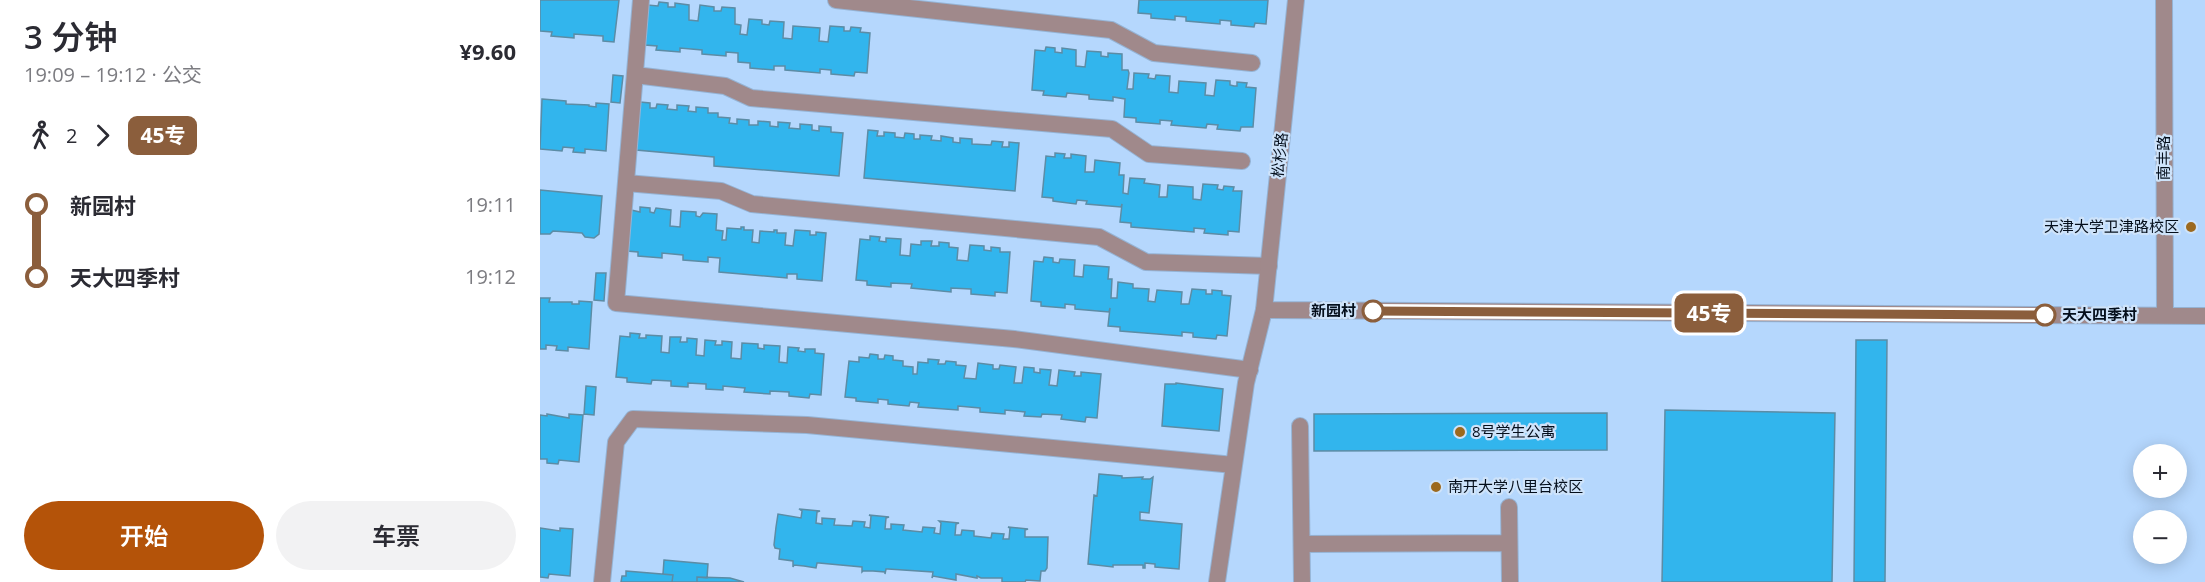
<!DOCTYPE html>
<html lang="zh">
<head>
<meta charset="utf-8">
<style>
	:root { --surface:#fff; --page:#f2f2f3; --text:#2b2b33; --muted:#7c7c81; --accent:#b45309 }
	body { margin:0; font-family:"Open Sans","Noto Sans SC",sans-serif; background:var(--page); color:var(--text); height:100vh; display:flex; flex-direction:column; font-size:22px; white-space:nowrap }
	* { box-sizing:border-box; margin:0 }
	p { font-size:20px; color:var(--muted) }
	.icon { flex:none; width:33px; height:33px; fill:none; stroke:currentColor; stroke-width:2; stroke-linecap:round; stroke-linejoin:round }
	.map { position:relative; flex:1; overflow:hidden }
	.details { display:flex; flex-direction:column; background:var(--surface); width:540px }
	.details>* { flex:none }
	.badge { padding:0 12px; border-radius:9px; font-size:21px; line-height:39px }
	.controls { position:absolute; left:1593px; top:444px; display:grid; gap:12px }
	.controls a { display:grid; place-items:center; width:54px; height:54px; border-radius:50%; background:var(--surface); box-shadow:0 3px 15px #0003; font-size:30px }
	.map>.badge { position:absolute; translate:-50% -50%; box-shadow:0 0 0 3px #fff }
	.legs { display:flex; align-items:center; gap:9px; height:66px; padding:0 24px; font-size:20px }
	.legs p { margin-inline-start:auto }
	.head { display:flex; align-items:center; justify-content:space-between; height:102px; padding:0 24px }
	h1 { font-size:33px; font-weight:600; line-height:45px }
	.action { display:flex; gap:12px; margin-top:auto; padding:12px 24px }
	.action a { flex:1; height:69px; border-radius:36px; background:var(--accent); color:#fff; font-size:24px; font-weight:600; line-height:69px; text-align:center }
	.action a+a { background:var(--page); color:var(--text) }
	ul { padding:0 24px; list-style:none }
	li { display:flex; align-items:center; gap:21px; height:72px; font-size:22px }
	li i { display:grid; place-items:center; width:9px; height:100%; margin:0 8px; background:currentColor }
	li i::after { content:''; width:15px; height:15px; margin:-8px; border:4px solid; border-radius:50%; background:var(--surface) }
	li p { margin-inline-start:auto }
	li:first-child i { background:linear-gradient(#0000 50%,currentColor 0) }
	li:last-child i { background:linear-gradient(currentColor 50%,#0000 0) }
	main { display:flex; flex:1; min-height:0 }
	.map>svg:first-child { display:block }
</style>
</head>
<body>
<main>
<section class="details">
<div class="head"><div><h1>3 分钟</h1><p>19:09 – 19:12 · 公交</p></div><b>¥9.60</b></div>
<div class="legs"><svg class="icon" aria-label="walk" viewBox="0 0 24 24"><circle cx="13" cy="4" r="2"/><path d="M13 8l-2 6 4 7M11 14l-3 7M7 12l3-4h3l4 4"/></svg>2<svg class="icon" aria-label="forward" viewBox="0 0 24 24"><path d="M9 5l7 7-7 7"/></svg><b class="badge" style="background:#8b5e3c;color:#fff">45专</b></div>
<ul>
<li><i style="color:#8b5e3c"></i><b>新园村</b><p>19:11</p></li>
<li><i style="color:#8b5e3c"></i><b>天大四季村</b><p>19:12</p></li>
</ul>
<div class="action"><a>开始</a><a>车票</a></div>
</section>
<div class="map">
<svg width="1665" height="582" viewBox="0 0 1665 582">
	<rect width="100%" height="100%" fill="#b5d7fd"/>
	<!-- building -->
	<path fill="#32b5ed" stroke="#5c8ca5" stroke-width="1.5" d="M 0,0 L 79,0 L 74,42 L 63,41 L 63,36 L 34,34 L 34,38 L 11,36 L 12,32 L 0,31 Z
		M 599,0 L 728,0 L 726,24 L 715,23 L 714,27 L 691,25 L 691,21 L 680,20 L 680,24 L 646,21 L 646,17 L 635,16 L 635,20 L 611,18 L 611,14 L 598,13 Z
		M 119,2 L 128,3 L 128,7 L 135,7 L 135,3 L 149,5 L 149,20 L 158,21 L 160,5 L 174,7 L 174,11 L 181,11 L 182,7 L 195,8 L 195,24 L 201,25 L 200,34 L 207,35 L 209,19 L 222,20 L 222,24 L 229,25 L 230,21 L 244,22 L 243,38 L 252,39 L 253,26 L 280,28 L 279,41 L 288,42 L 290,26 L 304,27 L 304,31 L 310,31 L 311,27 L 321,28 L 320,32 L 330,33 L 327,73 L 315,72 L 314,76 L 291,74 L 291,70 L 280,69 L 280,73 L 245,70 L 245,66 L 234,66 L 234,70 L 210,68 L 210,63 L 198,62 L 198,53 L 186,52 L 186,56 L 162,54 L 162,50 L 140,48 L 140,52 L 116,50 L 117,46 L 105,45 L 108,5 L 118,6 Z
		M 506,47 L 515,48 L 515,52 L 522,53 L 522,48 L 536,50 L 536,66 L 545,67 L 547,51 L 561,52 L 561,56 L 568,57 L 568,53 L 582,54 L 582,70 L 588,70 L 589,73 L 587,89 L 593,89 L 594,73 L 609,74 L 608,78 L 615,79 L 616,75 L 630,76 L 629,92 L 638,93 L 639,81 L 666,83 L 665,95 L 674,96 L 676,80 L 690,81 L 690,85 L 694,86 L 697,86 L 697,82 L 707,83 L 706,87 L 716,88 L 713,127 L 701,127 L 700,131 L 677,129 L 678,125 L 667,124 L 666,128 L 631,125 L 632,121 L 620,120 L 620,124 L 596,122 L 596,118 L 584,117 L 585,99 L 573,97 L 573,101 L 549,99 L 549,95 L 527,93 L 526,97 L 503,95 L 504,91 L 492,90 L 495,50 L 505,51 Z
		M 73,75 L 83,76 L 80,103 L 71,102 Z
		M 2,99 L 26,101 L 26,104 L 49,105 L 49,106 L 56,107 L 56,103 L 69,104 L 66,151 L 45,149 L 45,153 L 33,152 L 34,148 L 23,147 L 22,151 L 0,149 Z
		M 100,102 L 110,103 L 110,108 L 116,108 L 117,104 L 128,105 L 127,109 L 137,110 L 137,105 L 149,106 L 148,111 L 156,112 L 156,107 L 168,108 L 168,113 L 178,113 L 178,117 L 190,118 L 189,123 L 197,124 L 197,119 L 209,120 L 209,125 L 218,125 L 218,121 L 230,122 L 230,126 L 238,127 L 238,122 L 250,123 L 249,128 L 260,129 L 260,124 L 272,125 L 272,130 L 279,131 L 279,126 L 291,127 L 291,132 L 303,133 L 299,176 L 174,166 L 174,157 L 96,150 Z
		M 328,130 L 338,131 L 337,136 L 344,136 L 344,132 L 355,133 L 355,137 L 364,138 L 365,133 L 374,134 L 374,139 L 380,139 L 380,135 L 392,136 L 391,140 L 401,141 L 401,136 L 413,138 L 413,142 L 420,143 L 420,138 L 432,139 L 432,144 L 451,145 L 452,141 L 463,142 L 462,147 L 469,147 L 469,142 L 479,143 L 475,191 L 324,178 Z
		M 515,153 L 525,154 L 524,158 L 531,158 L 531,154 L 546,156 L 545,172 L 554,172 L 555,160 L 580,163 L 579,175 L 584,175 L 583,193 L 588,194 L 590,178 L 605,179 L 604,183 L 620,185 L 619,197 L 627,197 L 628,185 L 653,187 L 653,199 L 661,200 L 663,184 L 678,185 L 677,189 L 683,190 L 684,186 L 694,187 L 693,191 L 702,191 L 699,232 L 688,231 L 688,235 L 664,233 L 665,229 L 654,228 L 654,232 L 591,227 L 591,223 L 580,222 L 582,204 L 581,207 L 546,204 L 547,201 L 537,200 L 536,204 L 513,201 L 513,198 L 502,197 L 506,156 L 515,157 Z
		M 0,190 L 62,196 L 59,234 L 54,238 L 45,237 L 42,233 L 13,231 L 10,234 L 0,234 Z
		M 100,207 L 110,208 L 110,212 L 114,213 L 116,208 L 131,210 L 130,226 L 140,227 L 141,211 L 156,212 L 156,216 L 160,217 L 163,213 L 177,214 L 176,230 L 183,231 L 182,240 L 186,240 L 187,228 L 201,229 L 201,227 L 204,227 L 204,230 L 213,230 L 212,242 L 219,243 L 220,231 L 234,232 L 234,230 L 237,230 L 237,233 L 246,233 L 245,245 L 253,246 L 255,230 L 270,231 L 270,235 L 276,235 L 276,232 L 286,233 L 282,281 L 257,279 L 257,274 L 247,274 L 247,278 L 179,272 L 180,258 L 168,257 L 168,262 L 143,260 L 143,255 L 122,253 L 122,258 L 98,256 L 98,252 L 87,251 L 91,210 L 100,212 Z
		M 330,236 L 340,237 L 339,241 L 346,242 L 346,238 L 361,239 L 360,255 L 370,256 L 371,244 L 381,245 L 381,241 L 392,241 L 391,246 L 399,246 L 399,242 L 409,243 L 409,247 L 418,248 L 417,260 L 428,261 L 430,245 L 444,246 L 444,250 L 451,251 L 451,247 L 460,248 L 460,252 L 470,252 L 467,293 L 455,292 L 455,296 L 431,294 L 431,289 L 411,288 L 411,292 L 371,288 L 372,284 L 351,283 L 351,287 L 327,285 L 327,281 L 316,280 L 320,239 L 330,240 Z
		M 504,257 L 513,258 L 513,262 L 519,263 L 520,259 L 535,260 L 534,276 L 543,277 L 544,265 L 569,267 L 568,279 L 572,279 L 571,298 L 577,298 L 578,282 L 593,284 L 593,288 L 609,289 L 608,301 L 615,302 L 617,290 L 642,292 L 641,304 L 649,304 L 652,289 L 666,290 L 666,294 L 672,294 L 672,290 L 682,291 L 682,295 L 691,296 L 687,336 L 677,335 L 676,339 L 653,337 L 653,333 L 642,332 L 642,336 L 580,331 L 580,327 L 568,326 L 570,308 L 569,312 L 535,309 L 535,305 L 525,304 L 525,308 L 501,306 L 501,302 L 491,301 L 494,261 L 503,262 Z
		M 56,273 L 66,273 L 64,301 L 54,300 Z
		M 0,298 L 10,298 L 9,302 L 32,302 L 32,304 L 39,304 L 39,301 L 52,302 L 49,349 L 28,347 L 28,351 L 16,350 L 17,346 L 6,345 L 6,349 L 0,349 Z
		M 90,333 L 100,334 L 99,338 L 106,338 L 106,335 L 122,336 L 121,352 L 129,353 L 130,337 L 141,337 L 140,342 L 147,342 L 147,338 L 157,339 L 156,355 L 164,356 L 165,340 L 176,341 L 175,345 L 182,345 L 182,341 L 192,342 L 191,358 L 201,359 L 202,343 L 218,344 L 218,348 L 224,349 L 224,345 L 240,346 L 239,362 L 247,363 L 248,347 L 259,348 L 258,351 L 265,352 L 265,349 L 275,349 L 275,353 L 284,354 L 281,395 L 270,394 L 269,398 L 249,396 L 249,392 L 230,391 L 230,394 L 204,392 L 205,388 L 183,386 L 183,390 L 166,389 L 166,384 L 148,383 L 148,387 L 131,386 L 131,381 L 112,380 L 111,384 L 87,382 L 87,378 L 76,377 L 80,336 L 90,337 Z
		M 1316,340 L 1347,340 L 1345,582 L 1314,582 Z
		M 330,354 L 338,355 L 338,359 L 344,359 L 345,355 L 353,356 L 353,360 L 363,361 L 363,366 L 373,367 L 373,374 L 377,374 L 378,362 L 388,363 L 388,359 L 399,360 L 398,364 L 405,364 L 406,361 L 416,362 L 416,365 L 426,366 L 424,378 L 436,379 L 438,363 L 453,365 L 453,369 L 459,369 L 460,365 L 476,367 L 474,383 L 482,383 L 484,367 L 494,368 L 494,372 L 500,373 L 500,369 L 511,370 L 509,385 L 517,386 L 519,370 L 535,372 L 534,376 L 541,376 L 541,372 L 561,374 L 557,418 L 546,417 L 545,422 L 521,419 L 522,415 L 502,414 L 501,417 L 484,416 L 485,412 L 465,410 L 465,414 L 440,412 L 440,408 L 418,406 L 418,410 L 378,407 L 379,403 L 370,402 L 369,406 L 348,404 L 348,400 L 338,399 L 338,403 L 316,401 L 316,398 L 305,397 L 309,361 L 319,362 L 319,357 L 329,358 Z
		M 636,383 L 683,389 L 679,431 L 622,426 L 625,384 L 636,384 Z
		M 46,386 L 56,387 L 54,415 L 44,414 Z
		M 1125,410 L 1295,413 L 1292,582 L 1122,582 Z
		M 1067,413 L 1067,450 L 774,451 L 774,414 Z
		M 7,414 L 29,418 L 29,414 L 43,415 L 39,462 L 19,460 L 18,464 L 7,463 L 7,459 L 0,459 L 0,415 L 7,416 Z
		M 559,474 L 582,476 L 582,478 L 603,477 L 602,479 L 610,479 L 613,477 L 609,513 L 600,512 L 600,520 L 642,524 L 639,569 L 615,567 L 615,564 L 605,563 L 605,568 L 603,568 L 603,565 L 573,565 L 573,567 L 548,564 L 554,495 L 557,496 Z
		M 259,509 L 280,511 L 277,512 L 276,523 L 282,524 L 282,518 L 295,519 L 294,525 L 312,526 L 313,521 L 325,522 L 324,527 L 330,528 L 331,516 L 329,515 L 349,517 L 346,518 L 345,529 L 351,529 L 351,524 L 364,525 L 363,530 L 382,532 L 383,527 L 395,528 L 394,533 L 400,534 L 401,523 L 399,521 L 419,523 L 416,524 L 415,535 L 421,535 L 422,530 L 434,531 L 434,536 L 451,538 L 452,533 L 464,534 L 463,539 L 469,539 L 470,528 L 468,527 L 488,529 L 485,530 L 485,537 L 508,537 L 507,568 L 505,571 L 501,571 L 500,581 L 486,580 L 485,582 L 462,582 L 462,578 L 441,578 L 437,576 L 437,578 L 416,574 L 416,580 L 393,576 L 392,578 L 393,572 L 348,569 L 346,569 L 345,574 L 345,572 L 333,571 L 323,571 L 322,572 L 322,567 L 279,563 L 277,563 L 276,568 L 264,566 L 254,565 L 253,567 L 253,561 L 239,559 L 240,549 L 235,548 L 234,545 L 236,527 L 238,514 L 261,518 L 262,511 Z
		M 0,528 L 20,531 L 20,528 L 33,529 L 30,576 L 9,574 L 8,578 L 0,577 Z
		M 124,560 L 168,564 L 167,578 L 157,577 L 157,582 L 132,582 L 133,575 L 123,574 Z
		M 86,571 L 133,575 L 132,582 L 81,582 L 82,576 L 86,576 Z
		M 157,577 L 190,578 L 204,582 L 157,582 Z"/>
	<g fill="none" stroke-linecap="round" stroke-linejoin="round">
		<defs>
			<path id="minor" d="M 101,0 L 76,303 L 474,339 L 710,370
				M 296,0 L 571,30 L 614,53 L 712,63
				M 95,75 L 185,86 L 211,98 L 572,129 L 609,154 L 702,161
				M 86,183 L 181,191 L 212,204 L 559,237 L 606,262 L 729,266
				M 760,426 L 762,582
				M 969,507 L 970,582
				M 762,544 L 969,543
				M 62,582 L 76,442 L 93,419 L 267,425 L 694,465
				M 677,582 L 706,383 L 724,310"/>
			<path id="tertiary" d="M 756,0 L 724,310 L 1665,316
				M 1624,0 L 1625,316"/>
		</defs>
		<!-- minor casing -->
		<use href="#minor" stroke="#95b3d4" stroke-width="18"/>
		<!-- tertiary casing -->
		<use href="#tertiary" stroke="#95b3d4" stroke-width="18"/>
		<!-- minor -->
		<use href="#minor" stroke="#a0898b" stroke-width="16"/>
		<!-- tertiary -->
		<use href="#tertiary" stroke="#a0898b" stroke-width="16"/>
	</g>
	<g fill="none" stroke-linecap="round" stroke-linejoin="round">
		<defs>
			<path id="line-1" d="M 833,311 L 1505,315"/>
		</defs>
		<!-- line-1 casing -->
		<use href="#line-1" stroke="#fff" stroke-width="14"/>
		<!-- line-1 -->
		<use href="#line-1" stroke="#8b5e3c" stroke-width="9"/>
	</g>
	<!-- markers -->
	<g fill="#9c691e" stroke="#cee3fa" stroke-width="2">
		<circle cx="1651" cy="227" r="6"/>
		<circle cx="920" cy="432" r="6"/>
		<circle cx="896" cy="487" r="6"/>
	</g>
	<g fill="#fff" stroke="#8b5e3c" stroke-width="3">
		<circle cx="833" cy="311" r="10"/>
		<circle cx="1505" cy="315" r="10"/>
	</g>
	<g text-anchor="middle" stroke-width="4.5" stroke-linejoin="round" paint-order="stroke">
		<!-- street labels -->
		<g font-size="15" fill="#040e1b" stroke="#cee3fa">
			<text transform="translate(740 155) rotate(-84)" y="5">松杉路</text>
			<text transform="translate(1624 158) rotate(-90)" y="5">南丰路</text>
		</g>
		<!-- poi labels -->
		<g font-size="15" fill="#040e1b" stroke="#cee3fa" text-anchor="start">
			<text x="1639" y="232" text-anchor="end">天津大学卫津路校区</text>
			<text x="932" y="437">8号学生公寓</text>
			<text x="908" y="492">南开大学八里台校区</text>
		</g>
		<!-- stop labels -->
		<g font-size="15" font-weight="bold" fill="#040e1b" stroke="#cee3fa" text-anchor="end">
			<text x="816" y="316">新园村</text>
			<text x="1522" y="320" text-anchor="start">天大四季村</text>
		</g>
	</g>
</svg>
<div class="controls">
<a>+</a>
<a>−</a>
</div>
<b class="badge" style="left:1169px;top:313px;background:#8b5e3c;color:#fff">45专</b>
</div>
</main>
</body>
</html>
